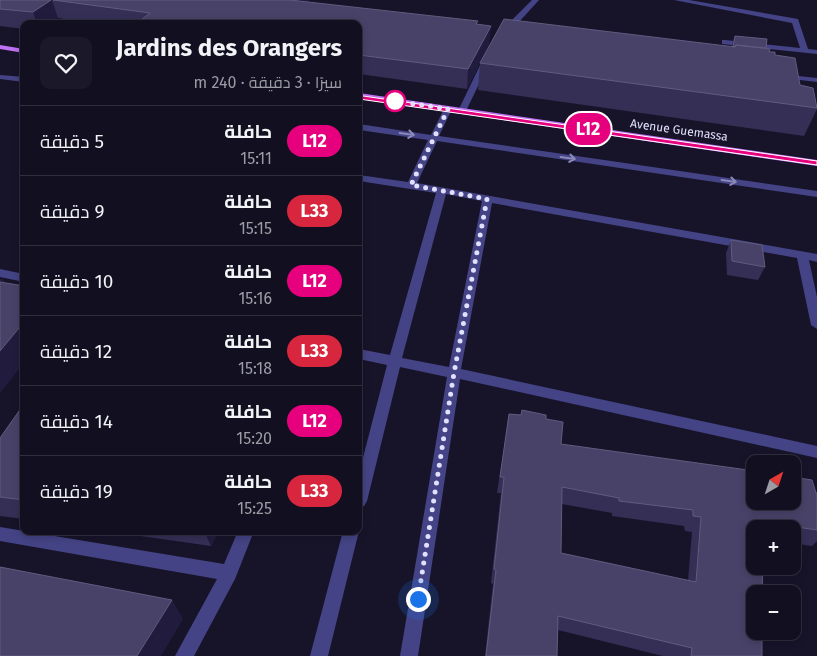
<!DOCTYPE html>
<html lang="ar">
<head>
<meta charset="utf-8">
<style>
	:root { --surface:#110f20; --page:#1a1829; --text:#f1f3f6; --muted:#9c9ca5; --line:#302f3e }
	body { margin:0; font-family:"Fira Sans",Cairo,sans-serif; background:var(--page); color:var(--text); direction:rtl; height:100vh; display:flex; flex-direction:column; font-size:19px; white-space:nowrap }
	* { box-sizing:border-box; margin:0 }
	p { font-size:16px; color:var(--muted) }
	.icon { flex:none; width:28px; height:28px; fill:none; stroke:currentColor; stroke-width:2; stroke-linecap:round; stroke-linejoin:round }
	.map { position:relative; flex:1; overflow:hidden; direction:ltr }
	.details { position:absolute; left:20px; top:20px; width:342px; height:515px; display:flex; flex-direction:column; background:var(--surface); border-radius:10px; box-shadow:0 2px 8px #0003,0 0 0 1px var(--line); direction:rtl }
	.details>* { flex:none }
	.badge { padding:0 10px; border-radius:16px; font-size:18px; line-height:32px }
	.needle { width:32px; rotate:39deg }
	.fabs { position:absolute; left:746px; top:455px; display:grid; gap:10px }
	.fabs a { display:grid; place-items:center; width:55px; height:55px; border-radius:10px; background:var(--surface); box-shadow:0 2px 8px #0003,0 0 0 1px var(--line); font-size:25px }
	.you { position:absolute; width:25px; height:25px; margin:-12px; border:4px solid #fff; border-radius:50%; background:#1a73e8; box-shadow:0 0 0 8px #1a73e833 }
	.map>.badge { position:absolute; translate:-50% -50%; box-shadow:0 0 0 2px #fff }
	.round { display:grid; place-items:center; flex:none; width:52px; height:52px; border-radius:10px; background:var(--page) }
	.overview { display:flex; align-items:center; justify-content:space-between; height:85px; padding:0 20px }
	h1 { font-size:24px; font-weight:700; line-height:38px }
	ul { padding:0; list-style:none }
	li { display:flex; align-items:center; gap:15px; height:70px; padding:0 20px; border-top:1px solid var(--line) }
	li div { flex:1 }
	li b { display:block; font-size:19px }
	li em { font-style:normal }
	li .badge { min-width:55px; font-weight:700; text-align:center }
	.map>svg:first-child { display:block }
</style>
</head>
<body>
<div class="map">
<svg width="817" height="656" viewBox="0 0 817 656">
	<rect width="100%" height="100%" fill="#17142a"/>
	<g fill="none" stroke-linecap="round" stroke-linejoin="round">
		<!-- path -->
		<path stroke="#3db4a9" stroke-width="2" stroke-dasharray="1 2.5" stroke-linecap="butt" d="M 58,24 L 68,17"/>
		<!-- minor -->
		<path fill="#444385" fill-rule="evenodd" d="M 532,0 L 539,0 L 508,34 L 502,34 L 502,30 Z
			M 674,0 L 689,0 L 798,19 L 808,49 L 817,50 L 817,54 L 722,44 L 722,40 L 725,40 L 800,48 L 792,23 Z
			M 484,57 L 491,59 L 466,111 L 459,113 L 458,111 Z
			M 780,74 L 817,78 L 817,82 L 783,78 L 780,78 Z
			M 0,75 L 24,77 L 24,82 L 0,79 Z
			M 448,106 L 452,109 L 439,136 L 817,191 L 817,197 L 437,141 L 417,183 L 817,254 L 817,262 L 809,260 L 817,297 L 817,329 L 811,325 L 797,258 L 492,203 L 461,369 L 817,446 L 817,458 L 460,379 L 418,656 L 400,656 L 447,377 L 400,367 L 367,501 L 364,506 L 359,508 L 359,473 L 387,365 L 359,359 L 359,349 L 390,355 L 436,193 L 359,181 L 359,175 L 408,182 L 428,140 L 359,130 L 359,124 L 431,135 L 444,109 ZM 446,194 L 482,201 L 449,367 L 402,358 Z
			M 0,269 L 24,274 L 24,282 L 0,277 Z
			M 0,527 L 224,564 L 238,531 L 254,531 L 235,579 L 194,656 L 175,656 L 217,579 L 0,541 Z
			M 343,531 L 359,531 L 328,656 L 310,656 Z"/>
		<!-- major -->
		<path fill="#be71f2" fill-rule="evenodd" d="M 0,45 L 24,49 L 24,53 L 0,49 Z
			M 359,93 L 817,160 L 817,166 L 359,99 Z"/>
	</g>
	<!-- wall -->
	<path fill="#352f56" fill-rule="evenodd" d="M 0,0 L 309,0 L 307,2 L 477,24 L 489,44 L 467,89 L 359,74 L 359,24 L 101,24 L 58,18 L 49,24 L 24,24 L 24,29 L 0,26 Z
		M 735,36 L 766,48 L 775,55 L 817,106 L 817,109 L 804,136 L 478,90 L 480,63 L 731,47 Z
		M 731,240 L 765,267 L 758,280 L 727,275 L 726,253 Z
		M 24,404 L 24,519 L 0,516 L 0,438 Z
		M 509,414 L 546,419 L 561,444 L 817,493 L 817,541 L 812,546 L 792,543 L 792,529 L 755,529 L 762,656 L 663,656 L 558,630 L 557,656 L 485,656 L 493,584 L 491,583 L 501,493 L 497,493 ZM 562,504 L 612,513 L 612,516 L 684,526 L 685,531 L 692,532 L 688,581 L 561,553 Z
		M 105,531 L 219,531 L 211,546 Z"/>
	<!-- shaded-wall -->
	<path fill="#211c3d" d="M 52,0 L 58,18 L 49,24 L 37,24 L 33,12 Z
		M 298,0 L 309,0 L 299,8 Z
		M 491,26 L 489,44 L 467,89 L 468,69 Z
		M 2,278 L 16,301 L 0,286 L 0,280 Z
		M 24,322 L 24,363 L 0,393 L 0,351 Z
		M 204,531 L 219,531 L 211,546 Z
		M 172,600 L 183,619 L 161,656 L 137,656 Z"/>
	<!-- building -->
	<path fill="#484268" stroke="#605b7f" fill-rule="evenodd" d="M 0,0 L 51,0 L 33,12 L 0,9 Z
		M 53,0 L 290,0 L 478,21 L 476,24 L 491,26 L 468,69 L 359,55 L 359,24 L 136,24 L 150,13 Z
		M 504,19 L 735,47 L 736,45 L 770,49 L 769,52 L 775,52 L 775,55 L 795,58 L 800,85 L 813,88 L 817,108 L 480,63 Z
		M 735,36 L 767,39 L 766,48 L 736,45 L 735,47 L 733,47 Z
		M 731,240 L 762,245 L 765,267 L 732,261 Z
		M 0,282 L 24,286 L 24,322 L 0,351 Z
		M 24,404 L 24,500 L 0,497 L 0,438 Z
		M 522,410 L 546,415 L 546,419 L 563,422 L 561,444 L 755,471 L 755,501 L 792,501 L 792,477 L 812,480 L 816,493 L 817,493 L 817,530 L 763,522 L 763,529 L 755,529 L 755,566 L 763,566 L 762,594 L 755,594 L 755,631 L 762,631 L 762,656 L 691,656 L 692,648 L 558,616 L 557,656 L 486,656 L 496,570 L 494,569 L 504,477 L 500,477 L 509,414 L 521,415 ZM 562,487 L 619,498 L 619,501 L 693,510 L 693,516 L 701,517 L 696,582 L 561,553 Z
		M 0,567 L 172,600 L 137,656 L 0,656 Z"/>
	<!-- one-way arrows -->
	<defs><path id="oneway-shaft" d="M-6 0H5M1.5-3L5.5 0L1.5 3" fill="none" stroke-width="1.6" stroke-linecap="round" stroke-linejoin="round" transform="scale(1.25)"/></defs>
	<g stroke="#8b8abb">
		<use href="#oneway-shaft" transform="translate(407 134) rotate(8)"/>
		<use href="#oneway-shaft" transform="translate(568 158) rotate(8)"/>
		<use href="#oneway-shaft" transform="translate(729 181) rotate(8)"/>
	</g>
	<!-- line -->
	<path fill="#e6007e" stroke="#fff" d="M 356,95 L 817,161 L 817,165 L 359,99 Z"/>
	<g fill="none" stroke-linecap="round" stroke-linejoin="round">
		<!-- walk -->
		<path stroke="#e2e0fc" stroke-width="5" stroke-dasharray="0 9" d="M 395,101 L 448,109 L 411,185 L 487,199 L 454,373 L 418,599"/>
	</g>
	<!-- markers -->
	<circle fill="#fff" stroke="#e6007e" stroke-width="2.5" cx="395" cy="101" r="10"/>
	<g text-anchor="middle" stroke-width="4" stroke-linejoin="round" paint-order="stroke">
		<!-- far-street labels -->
		<g font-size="12" fill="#e2e0fc" stroke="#17142a">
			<text transform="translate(679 130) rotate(8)" y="4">Avenue Guemassa</text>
		</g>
	</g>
</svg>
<div class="fabs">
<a><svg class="needle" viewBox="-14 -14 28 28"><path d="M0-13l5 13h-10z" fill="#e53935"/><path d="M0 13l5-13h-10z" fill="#9c9ca5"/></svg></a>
<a>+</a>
<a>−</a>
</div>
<div class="you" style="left:418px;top:599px"></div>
<b class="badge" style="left:588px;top:129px;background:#e6007e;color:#fff">L12</b>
<section class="details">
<div class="overview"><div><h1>Jardins des Orangers</h1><p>سيرًا · 3 دقيقة · 240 m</p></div><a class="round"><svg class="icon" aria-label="heart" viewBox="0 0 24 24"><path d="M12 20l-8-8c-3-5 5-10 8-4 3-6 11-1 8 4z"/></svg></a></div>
<ul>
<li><span class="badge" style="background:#e6007e;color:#fff">L12</span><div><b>حافلة</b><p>15:11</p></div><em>5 دقيقة</em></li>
<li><span class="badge" style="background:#d7263d;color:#fff">L33</span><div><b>حافلة</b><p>15:15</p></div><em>9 دقيقة</em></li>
<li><span class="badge" style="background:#e6007e;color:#fff">L12</span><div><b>حافلة</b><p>15:16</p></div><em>10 دقيقة</em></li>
<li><span class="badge" style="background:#d7263d;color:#fff">L33</span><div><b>حافلة</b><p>15:18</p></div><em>12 دقيقة</em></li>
<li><span class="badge" style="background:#e6007e;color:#fff">L12</span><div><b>حافلة</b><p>15:20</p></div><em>14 دقيقة</em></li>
<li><span class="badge" style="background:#d7263d;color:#fff">L33</span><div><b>حافلة</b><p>15:25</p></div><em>19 دقيقة</em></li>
</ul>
</section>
</div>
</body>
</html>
